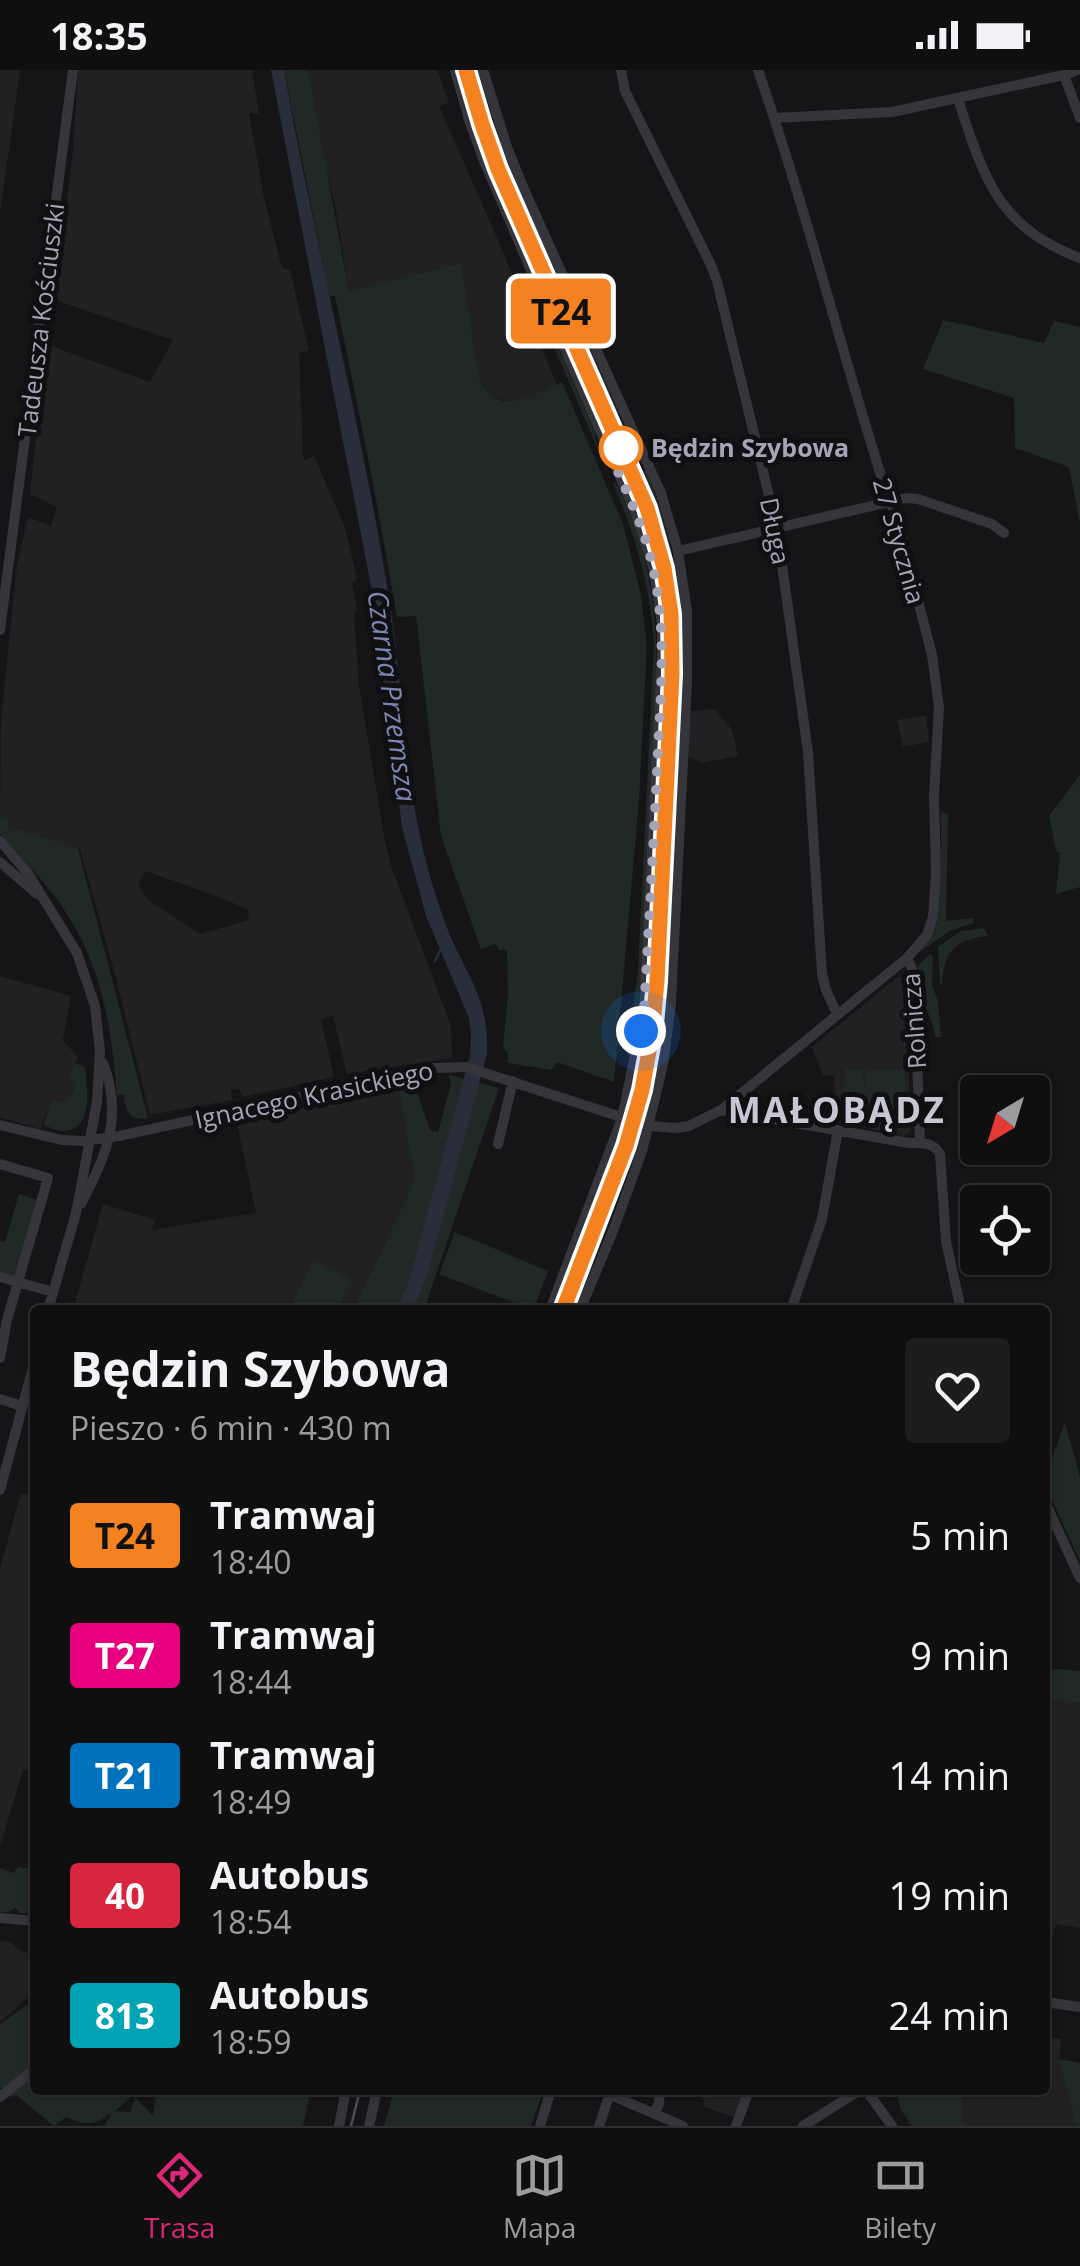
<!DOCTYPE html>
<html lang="pl">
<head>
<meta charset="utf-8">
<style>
	:root { --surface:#100f10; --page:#1e1d1e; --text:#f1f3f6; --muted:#9c9c9f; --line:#302f30; --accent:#db2777 }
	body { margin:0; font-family:"Open Sans",sans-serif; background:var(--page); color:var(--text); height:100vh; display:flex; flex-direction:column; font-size:38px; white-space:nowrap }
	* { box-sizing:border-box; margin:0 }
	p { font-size:32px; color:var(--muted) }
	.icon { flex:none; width:55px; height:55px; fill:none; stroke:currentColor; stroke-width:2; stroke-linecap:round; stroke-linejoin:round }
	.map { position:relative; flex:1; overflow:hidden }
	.side { position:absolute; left:30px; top:1235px; width:1020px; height:790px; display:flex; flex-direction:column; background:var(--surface); border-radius:10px; box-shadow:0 2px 8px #0004,0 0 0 2px var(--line) }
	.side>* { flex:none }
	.badge { padding:0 20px; border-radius:8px; font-size:35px; line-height:65px }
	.needle { width:65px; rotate:218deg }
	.tools { position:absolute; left:960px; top:1005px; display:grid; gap:20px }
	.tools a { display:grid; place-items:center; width:90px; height:90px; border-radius:10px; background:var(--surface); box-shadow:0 2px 8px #0004,0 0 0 2px var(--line); font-size:50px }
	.you { position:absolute; width:50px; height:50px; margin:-25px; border:8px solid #fff; border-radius:50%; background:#1a73e8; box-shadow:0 0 0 15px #1a73e833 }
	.map>.badge { position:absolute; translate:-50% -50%; box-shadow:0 0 0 5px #fff }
	.round { display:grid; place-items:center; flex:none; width:105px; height:105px; border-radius:10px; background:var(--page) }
	.summary { display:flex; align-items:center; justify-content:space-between; height:170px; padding:0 40px }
	h1 { font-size:48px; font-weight:700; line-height:75px }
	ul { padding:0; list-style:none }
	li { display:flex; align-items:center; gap:30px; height:120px; padding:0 40px }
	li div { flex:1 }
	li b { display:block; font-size:38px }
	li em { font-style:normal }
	li .badge { min-width:110px; font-weight:700; text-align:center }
	.status { display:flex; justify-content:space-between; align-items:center; height:70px; padding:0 50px; background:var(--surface); direction:ltr }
	.status svg { height:28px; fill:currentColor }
	.menu { display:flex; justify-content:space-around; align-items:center; height:140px; border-top:2px solid var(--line); background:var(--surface); font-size:28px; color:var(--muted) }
	.menu a { display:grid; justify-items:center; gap:5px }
	.menu .active { color:var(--accent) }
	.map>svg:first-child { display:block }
</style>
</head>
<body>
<div class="status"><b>18:35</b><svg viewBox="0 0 49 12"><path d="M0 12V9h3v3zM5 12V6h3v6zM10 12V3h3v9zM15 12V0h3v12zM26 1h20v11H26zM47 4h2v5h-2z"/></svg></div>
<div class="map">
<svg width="1080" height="2056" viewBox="0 0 1080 2056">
	<rect width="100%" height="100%" fill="#151416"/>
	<!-- built -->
	<path fill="#212023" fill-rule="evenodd" d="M 0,0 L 20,0 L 0,144 Z
		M 78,0 L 252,0 L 259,44 L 249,43 L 264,128 L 282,198 L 290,200 L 309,281 L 299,282 L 303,385 L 304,391 L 314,386 L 345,458 L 357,509 L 352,513 L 357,538 L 354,543 L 359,617 L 383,761 L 390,793 L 451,956 L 452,988 L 347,1004 L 333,946 L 321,950 L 334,1007 L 242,1027 L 239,1018 L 231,1020 L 232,1030 L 150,1045 L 116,908 L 80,779 L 8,756 L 8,750 L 0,748 L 1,649 L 17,495 L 28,447 L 51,456 L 57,437 L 30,424 L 46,274 L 150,312 L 173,270 L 55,230 L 73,80 ZM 145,801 L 214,825 L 247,839 L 249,850 L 200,864 L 147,829 L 138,815 Z
		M 308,0 L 437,0 L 449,33 L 439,36 L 501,177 L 557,315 L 519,333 L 494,328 L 488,324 L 479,306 L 461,193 L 349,222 L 337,145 L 319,68 Z
		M 715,639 L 732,660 L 738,686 L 701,693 L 688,686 L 689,641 Z
		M 926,645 L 929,672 L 903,677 L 897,650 Z
		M 0,906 L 71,926 L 63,970 L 78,987 L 69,1008 L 76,1012 L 74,1021 L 66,1033 L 52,1031 L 40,1059 L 0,1047 Z
		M 899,906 L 905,909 L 906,914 L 911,1061 L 904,1066 L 836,1052 L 834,1006 L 823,1005 L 812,977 Z
		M 398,1016 L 415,1109 L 353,1240 L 73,1240 L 103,1134 L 155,1150 L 152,1160 L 256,1143 L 237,1053 Z
		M 21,1423 L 35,1426 L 35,1703 L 23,1700 L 0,1776 L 0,1498 Z
		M 1045,1629 L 1080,1633 L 1080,1858 L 1056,1854 L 1049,1886 L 1045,1885 Z
		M 0,1871 L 12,1873 L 20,1881 L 35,1885 L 35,1921 L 0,1952 Z
		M 1045,1967 L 1061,1969 L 1059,1989 L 1080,2056 L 964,2056 L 962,2020 L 1045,2020 Z
		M 697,2020 L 746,2020 L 734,2047 L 704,2037 L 705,2033 Z"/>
	<!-- green -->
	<path fill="#202925" d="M 284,0 L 308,0 L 349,221 L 461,193 L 479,306 C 494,350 533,326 562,312 L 623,454 L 641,526 L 647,576 L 639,731 L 614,1012 L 557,992 L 552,1000 L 508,993 L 508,983 L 503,978 L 508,924 L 507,880 L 499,880 L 496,874 L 481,879 L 441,766 L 416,546 L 397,547 C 379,439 357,332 335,226 L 329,226 Z
		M 461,0 L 463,0 L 492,92 L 605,349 L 602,351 L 624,403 L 491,94 L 474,48 Z
		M 475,0 L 477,0 L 495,60 L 512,104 L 644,394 L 642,395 L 620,344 L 616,345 L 504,92 Z
		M 532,216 L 594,360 L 598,380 L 529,218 Z
		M 943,250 L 1044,273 L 1054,251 L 1080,257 L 1080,454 L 1069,397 L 1015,378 L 1014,328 L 923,299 Z
		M 647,400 C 667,451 678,501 683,555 L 666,925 L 653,1020 L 651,1019 L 660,970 L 665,917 L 681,572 L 678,532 L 671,489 L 657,440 L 641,402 Z
		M 631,407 C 654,461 666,515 669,574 L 653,928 L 640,1017 L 636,1016 L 652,912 L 668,574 C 666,515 649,463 627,409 Z
		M 616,413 C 669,514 657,610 651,719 C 647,792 643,866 639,940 L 630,986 L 627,985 L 638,900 L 654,573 C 650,516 636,466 613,414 Z
		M 1080,705 L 1080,817 L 1056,824 L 1060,783 L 1056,781 L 1049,746 Z
		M 941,741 L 948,744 L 946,851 L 973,848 L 973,853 L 950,861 L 917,884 L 931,866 L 937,853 L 941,808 Z
		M 0,748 L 8,750 L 8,756 L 78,778 L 148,1048 C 130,1052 125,1041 124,1024 L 117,1025 C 110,950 102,891 56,828 C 39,806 19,785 0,764 Z
		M 984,858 L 988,866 C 955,870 944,881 942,914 L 940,916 L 938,877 L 961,861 Z
		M 930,884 L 933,887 L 932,915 L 938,931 L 941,967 L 935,967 C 932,952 930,942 919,931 L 918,896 Z
		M 75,993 L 85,997 C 87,1016 94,1057 66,1061 C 58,1062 50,1057 43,1055 L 52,1031 L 66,1032 L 71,1023 L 73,1023 L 76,1012 L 68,1008 Z
		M 845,999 L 863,1000 L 864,1017 L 867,1017 L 866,1000 L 905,999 L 906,1049 L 843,1050 Z
		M 449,1005 L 499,1018 L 424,1240 L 353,1240 L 415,1109 L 398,1016 L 414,1013 L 430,1060 L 438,1062 L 451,1014 Z
		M 19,1124 L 37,1130 L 16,1207 L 0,1204 L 0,1171 L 5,1172 Z
		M 455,1162 L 548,1201 L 533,1240 L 439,1204 Z
		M 313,1191 L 351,1209 L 337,1240 L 289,1240 Z
		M 1065,1352 L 1080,1407 L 1080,1491 L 1045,1415 L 1045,1408 Z
		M 1045,1598 L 1080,1601 L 1080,1633 L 1045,1629 Z
		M 18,1797 L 35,1799 L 35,1844 L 20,1843 L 16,1838 L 8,1842 L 0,1842 L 0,1798 L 14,1803 Z
		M 35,1929 L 35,2020 L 139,2020 L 115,2041 L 130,2042 L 135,2027 L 153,2046 L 156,2024 L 152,2020 L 311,2020 L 303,2056 L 104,2056 L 112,2043 C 92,2056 88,2056 66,2047 L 54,2056 L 16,2025 L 11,2027 L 0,2017 L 0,1954 Z
		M 1059,1989 L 1080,1993 L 1080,2056 L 1077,2056 Z
		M 394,2020 L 544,2020 L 531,2056 L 384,2056 Z
		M 896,2020 L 962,2020 L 964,2056 L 912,2056 L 901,2040 Z"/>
	<!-- water -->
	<path fill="#2a2e3a" d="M 271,0 L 284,0 C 315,177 361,351 389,528 C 402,605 403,685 419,761 C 426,796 436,830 449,863 C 469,910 489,929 487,984 L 428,1202 L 413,1240 L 396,1240 L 409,1212 L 470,985 L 471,966 L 469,948 L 426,846 L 402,757 L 372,521 Z"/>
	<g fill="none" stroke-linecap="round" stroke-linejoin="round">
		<!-- stream -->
		<path stroke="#2a2e3a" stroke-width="2.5" d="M 435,891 L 441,879"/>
		<!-- minor -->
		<path stroke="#36353b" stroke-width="10" d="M 455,0 L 469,50 L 484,91 L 636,444 L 654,500 L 662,554 L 662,584 L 644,941 L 622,1048 L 550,1240
			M 483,0 L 507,77 L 523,117 L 661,423 L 678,481 L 687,541 L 687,612 L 671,933 L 663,995 L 642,1081 L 613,1161 L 580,1240
			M 621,0 L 625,21 L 710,193 L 717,211 L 777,459 L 808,682 L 822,904 L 826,920 L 837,944
			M 1064,5 L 1080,48
			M 958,29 C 983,105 997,158 1080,188
			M 774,48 L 892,42 L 1064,5 L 1077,0
			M 678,481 L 906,428 L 918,429 L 992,454 L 1004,463
			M 0,560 L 73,0
			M 0,771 L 27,802 L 77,883 L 95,936 L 100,981 L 97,1032 L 76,1143 L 48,1240
			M 0,792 L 37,824
			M 907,888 L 914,903 L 920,1073
			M 721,1040 L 909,1073 C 922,1073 933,1072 940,1084 L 946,1171 L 961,1240
			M 0,1055 L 62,1070 L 83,1071 L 119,1066 L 433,998 L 466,997 L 649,1056 L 676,1058 L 689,1056 L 721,1040 L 907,888 L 927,865 L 933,847 L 936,804 L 934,726 L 939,637 L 932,585 L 895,441 L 889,431 C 843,288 807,142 758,0
			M 498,1074 L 513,1011
			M 0,1094 L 48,1108 L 7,1250 L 0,1288
			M 81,1134 C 106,1087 124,1046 103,993
			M 0,1207 L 53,1222
			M 791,1240 L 822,1149 L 838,1060
			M 0,1329 L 22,1336
			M 0,1420 L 35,1290
			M 1045,1432 L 1080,1508
			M 0,1848 L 35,1851
			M 1045,1932 L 1080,1937
			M 599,2020 L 683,2056
			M 866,2020 L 892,2056
			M 0,2027 L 35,1999
			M 654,2043 L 659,2034 L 660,2020
			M 339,2056 L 346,2020
			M 369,2056 L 377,2020
			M 540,2056 L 551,2020
			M 599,2056 L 610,2023
			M 736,2056 L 749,2020
			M 803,2056 L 860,2020"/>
		<!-- tram -->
		<path stroke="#4f4e56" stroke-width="2.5" d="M 466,0 L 481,54 L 498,99 L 647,438 L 664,498 L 672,557 L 672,604 L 657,911 L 650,976 L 642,1020 L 626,1076 L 563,1240
			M 351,2056 L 360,2020"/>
	</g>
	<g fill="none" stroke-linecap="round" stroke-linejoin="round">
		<defs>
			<path id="line" d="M 466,0 L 482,54 L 498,99 L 647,438 L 664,498 L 671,544 L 672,604 L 657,911 L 652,965 L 642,1020 L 626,1076 L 563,1240"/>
		</defs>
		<!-- line casing -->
		<use href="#line" stroke="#fff" stroke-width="22"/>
		<!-- line -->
		<use href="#line" stroke="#f58220" stroke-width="15"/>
		<!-- walk -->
		<path stroke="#a6a5b7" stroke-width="10" stroke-dasharray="0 18" d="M 621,378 L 609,381 C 626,421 646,460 654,503 C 666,562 661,620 658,680 C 654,767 649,854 644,941 L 641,961"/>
	</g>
	<!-- markers -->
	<circle fill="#fff" stroke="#f58220" stroke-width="5" cx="621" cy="378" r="20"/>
	<g text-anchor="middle" stroke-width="10" stroke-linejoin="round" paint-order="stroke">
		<!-- street labels -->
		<g font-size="25" fill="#a6a5b7" stroke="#100f11">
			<text transform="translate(41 250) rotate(-83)" y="9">Tadeusza Kościuszki</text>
			<text transform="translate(775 461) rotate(79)" y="9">Długa</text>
			<text transform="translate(899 471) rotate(74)" y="9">27 Stycznia</text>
			<text transform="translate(914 951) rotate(-94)" y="9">Rolnicza</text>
			<text transform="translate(314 1025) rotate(-12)" y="9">Ignacego Krasickiego</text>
		</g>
		<!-- stop labels -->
		<g font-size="25" font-weight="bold" fill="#a6a5b7" stroke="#100f11" text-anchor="start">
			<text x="651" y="387">Będzin Szybowa</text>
		</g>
		<!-- water labels -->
		<g font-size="28" font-style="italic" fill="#7b86b3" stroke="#100f11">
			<text transform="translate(392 626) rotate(82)" y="10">Czarna Przemsza</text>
		</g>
		<!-- district labels -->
		<g font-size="35" font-weight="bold" letter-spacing="2.5" fill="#c7c7d3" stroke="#100f11">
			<text x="837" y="1053">MAŁOBĄDZ</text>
		</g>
	</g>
</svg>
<div class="tools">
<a><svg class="needle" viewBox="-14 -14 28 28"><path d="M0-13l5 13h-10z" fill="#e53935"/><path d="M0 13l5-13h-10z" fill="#9c9c9f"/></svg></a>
<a><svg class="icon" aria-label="locate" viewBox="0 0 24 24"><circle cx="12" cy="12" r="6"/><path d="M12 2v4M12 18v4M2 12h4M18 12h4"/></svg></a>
</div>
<div class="you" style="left:641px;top:961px"></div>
<b class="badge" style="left:561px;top:241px;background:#f58220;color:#111">T24</b>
<section class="side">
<div class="summary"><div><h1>Będzin Szybowa</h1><p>Pieszo · 6 min · 430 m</p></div><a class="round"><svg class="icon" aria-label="heart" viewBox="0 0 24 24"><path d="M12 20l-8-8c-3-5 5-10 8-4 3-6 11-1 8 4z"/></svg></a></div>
<ul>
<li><span class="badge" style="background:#f58220;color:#111">T24</span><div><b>Tramwaj</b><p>18:40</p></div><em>5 min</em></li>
<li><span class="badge" style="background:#e6007e;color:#fff">T27</span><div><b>Tramwaj</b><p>18:44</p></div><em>9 min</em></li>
<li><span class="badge" style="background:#0072bc;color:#fff">T21</span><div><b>Tramwaj</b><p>18:49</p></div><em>14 min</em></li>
<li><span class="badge" style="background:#d7263d;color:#fff">40</span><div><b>Autobus</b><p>18:54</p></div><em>19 min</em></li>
<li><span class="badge" style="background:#00a3b4;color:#fff">813</span><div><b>Autobus</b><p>18:59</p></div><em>24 min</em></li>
</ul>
</section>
</div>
<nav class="menu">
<a class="active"><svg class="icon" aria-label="directions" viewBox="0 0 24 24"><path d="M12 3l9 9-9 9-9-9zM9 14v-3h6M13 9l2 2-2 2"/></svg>Trasa</a>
<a><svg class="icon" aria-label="map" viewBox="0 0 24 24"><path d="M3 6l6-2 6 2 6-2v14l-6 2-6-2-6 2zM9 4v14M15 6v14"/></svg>Mapa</a>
<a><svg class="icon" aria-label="tickets" viewBox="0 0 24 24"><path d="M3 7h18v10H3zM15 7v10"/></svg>Bilety</a>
</nav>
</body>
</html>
